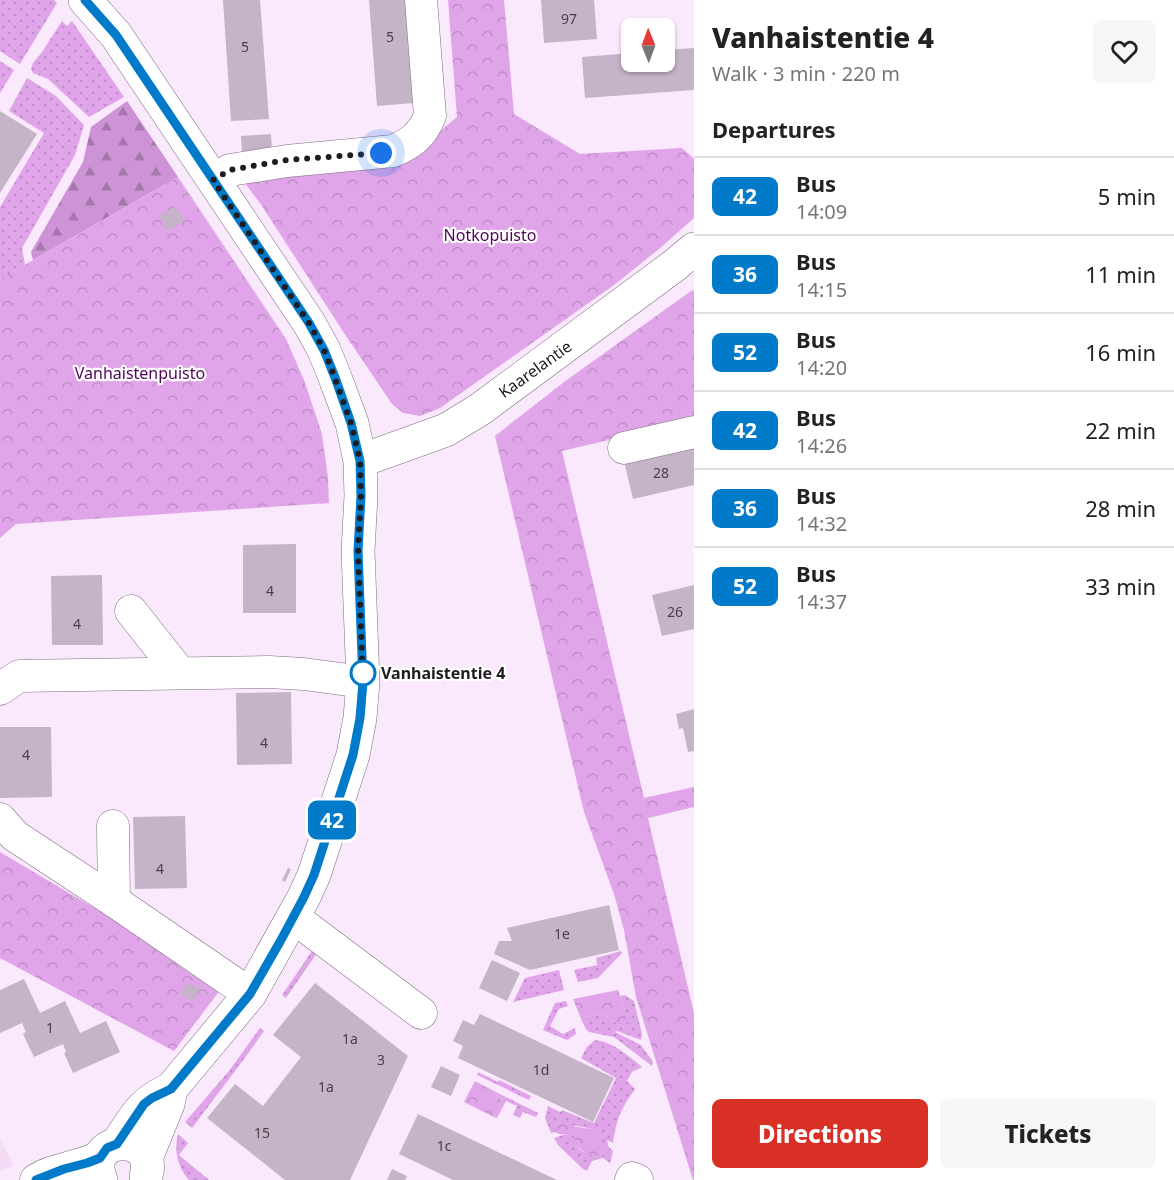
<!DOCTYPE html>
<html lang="en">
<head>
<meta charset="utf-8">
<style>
	:root { --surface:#fff; --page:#f6f6f6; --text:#222; --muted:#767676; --line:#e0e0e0; --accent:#d93025 }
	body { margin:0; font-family:"Noto Sans",sans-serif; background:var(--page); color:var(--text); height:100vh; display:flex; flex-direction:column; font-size:22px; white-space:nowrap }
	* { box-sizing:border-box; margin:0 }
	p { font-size:20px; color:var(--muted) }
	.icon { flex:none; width:33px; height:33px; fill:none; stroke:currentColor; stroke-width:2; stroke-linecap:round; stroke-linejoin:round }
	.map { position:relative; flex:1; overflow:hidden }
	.panel { display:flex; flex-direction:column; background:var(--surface); width:480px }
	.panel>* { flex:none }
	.badge { padding:0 12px; border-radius:9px; font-size:21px; line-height:39px }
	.needle { width:39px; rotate:359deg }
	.controls { position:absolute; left:621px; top:18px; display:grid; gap:12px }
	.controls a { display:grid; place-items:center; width:54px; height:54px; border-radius:9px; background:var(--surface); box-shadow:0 2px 4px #0004; font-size:30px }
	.you { position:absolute; width:30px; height:30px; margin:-15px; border:4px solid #fff; border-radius:50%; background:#1a73e8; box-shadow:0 0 0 9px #1a73e833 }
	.map>.badge { position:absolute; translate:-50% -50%; box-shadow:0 0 0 3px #fff }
	h2 { padding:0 18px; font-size:22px; line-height:54px }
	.round { display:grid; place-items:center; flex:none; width:63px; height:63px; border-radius:9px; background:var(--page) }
	.head { display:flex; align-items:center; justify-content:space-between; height:102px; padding:0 18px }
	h1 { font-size:28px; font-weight:800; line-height:45px }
	.cta { display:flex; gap:12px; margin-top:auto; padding:12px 18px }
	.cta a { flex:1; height:69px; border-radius:9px; background:var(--accent); color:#fff; font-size:24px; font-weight:800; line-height:69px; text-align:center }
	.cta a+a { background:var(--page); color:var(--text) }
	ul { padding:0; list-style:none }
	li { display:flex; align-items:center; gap:18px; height:78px; padding:0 18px; border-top:2px solid var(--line) }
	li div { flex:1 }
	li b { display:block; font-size:22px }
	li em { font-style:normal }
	li .badge { min-width:66px; font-weight:700; text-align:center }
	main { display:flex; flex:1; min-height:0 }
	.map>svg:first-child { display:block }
</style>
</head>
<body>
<main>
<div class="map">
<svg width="694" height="1180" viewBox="0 0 694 1180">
	<defs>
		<pattern id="grass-dots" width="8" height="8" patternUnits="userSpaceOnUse" patternTransform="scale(1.5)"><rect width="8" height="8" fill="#dfa5e8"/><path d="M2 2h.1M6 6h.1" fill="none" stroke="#bf8dc7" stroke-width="1.8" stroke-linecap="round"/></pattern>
		<pattern id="forest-firs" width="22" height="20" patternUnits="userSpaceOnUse" patternTransform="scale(1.5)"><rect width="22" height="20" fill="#cd93d6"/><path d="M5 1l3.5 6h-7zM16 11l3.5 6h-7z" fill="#a677ad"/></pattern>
		<pattern id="park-crowns" width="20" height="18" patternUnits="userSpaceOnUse" patternTransform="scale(1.5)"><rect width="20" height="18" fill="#dfa5e8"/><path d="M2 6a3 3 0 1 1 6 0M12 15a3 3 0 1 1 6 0" fill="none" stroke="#bf8dc7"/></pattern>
	</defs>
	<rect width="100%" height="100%" fill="#fae8fc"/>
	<!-- built -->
	<path fill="#f4dcf7" d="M 0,1138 L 14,1166 L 0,1170 Z"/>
	<!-- grass -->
	<path fill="url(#grass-dots)" d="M 0,0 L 54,0 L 57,3 L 20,64 L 0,51 Z
		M 62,21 L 67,26 L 72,21 L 124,97 L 89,117 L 48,79 L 33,73 L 31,69 L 33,63 L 42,52 Z
		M 0,61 L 14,70 L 0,93 Z
		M 27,78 L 56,96 L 84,125 L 75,155 L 22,248 L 25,265 L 0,279 L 0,207 L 44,133 L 9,111 Z
		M 314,948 L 319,950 L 286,998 L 282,995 Z
		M 621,951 L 622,953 L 598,978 L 578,982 L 574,970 L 597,965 L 596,958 Z
		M 559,970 L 564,990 L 513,1002 L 525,978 Z
		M 625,995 L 634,1001 L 642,1034 L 641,1040 L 617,1031 L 615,1032 L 641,1045 L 653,1062 L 652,1066 L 614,1037 L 589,1032 L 586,1029 L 581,1019 C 609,1009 602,1018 625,1027 L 625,1010 L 620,996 Z
		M 566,1001 L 568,1006 L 559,1009 L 550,1026 L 563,1034 L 575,1028 L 576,1034 L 567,1040 L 543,1030 L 555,1003 Z
		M 260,1028 L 264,1031 L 244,1059 L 192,1128 L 185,1122 L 229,1071 Z
		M 595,1040 C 613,1042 629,1056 642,1067 L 632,1072 L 627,1081 L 635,1089 C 620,1111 617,1117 613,1143 L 595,1134 L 592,1129 C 579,1126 568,1124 555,1126 L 555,1132 L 551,1133 L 545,1118 L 548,1106 L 560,1112 L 562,1110 L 594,1123 L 616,1078 L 581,1058 L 587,1047 Z
		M 478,1072 L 498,1082 L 499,1080 L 531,1096 L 529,1100 L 477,1075 Z
		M 498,1093 L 538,1113 L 536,1117 L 523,1112 L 520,1118 L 513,1115 L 517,1106 L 506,1101 L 497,1118 L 494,1117 L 503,1100 L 496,1097 Z
		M 178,1134 L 188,1143 L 179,1155 L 209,1180 L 189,1180 C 177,1167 174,1150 178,1134 Z
		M 563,1135 L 572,1135 L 575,1137 C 575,1153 589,1155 602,1155 L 609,1149 L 607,1145 L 613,1151 L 610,1163 L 603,1158 L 592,1161 L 587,1171 L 583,1169 L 558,1145 L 554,1138 Z"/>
	<!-- forest -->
	<path fill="url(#forest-firs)" d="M 127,101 L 178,177 L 33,260 L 31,252 L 83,162 L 91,127 Z"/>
	<!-- park -->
	<path fill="url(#park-crowns)" d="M 448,0 L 504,0 L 514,114 L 580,154 L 682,148 L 694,159 L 694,218 L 659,249 L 614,285 L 440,408 L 420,416 L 403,413 L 392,404 L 344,333 L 262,206 L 242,179 L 397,167 L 457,117 Z
		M 178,177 L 286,339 L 304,380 L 322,434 L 328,478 L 329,503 L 16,524 L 0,538 L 0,279 Z
		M 694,290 L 694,420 L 562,451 L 644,798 L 694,787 L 694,807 L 648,818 L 694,1013 L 694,1180 L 693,1180 L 636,997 L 624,930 L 614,894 L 584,812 L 495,436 L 564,382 L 691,291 Z
		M 0,852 L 224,985 L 174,1051 L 0,958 Z
		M 618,990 L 625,1010 L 627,1025 L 625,1027 C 602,1018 609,1009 581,1019 L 573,999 Z
		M 475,1081 L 498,1093 L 496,1097 L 503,1100 L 494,1117 L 464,1102 Z
		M 556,1122 C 565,1121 569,1125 577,1127 C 582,1128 587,1128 592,1129 L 596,1134 L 607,1140 L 609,1149 L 607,1153 C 593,1158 583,1155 575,1143 L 575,1137 C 568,1133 561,1136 555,1132 L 554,1129 Z"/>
	<!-- building -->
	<path fill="#c5b3c7" d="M 223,0 L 260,0 L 269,119 L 231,121 Z
		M 369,0 L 406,0 L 414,103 L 377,106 Z
		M 541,0 L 594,0 L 597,39 L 544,43 Z
		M 694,48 L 694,90 L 585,98 L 582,57 L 632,53 L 632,62 L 664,62 L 664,50 Z
		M 0,111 L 37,134 L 0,193 Z
		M 271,134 L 272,151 L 242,153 L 241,136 Z
		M 175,206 L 184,221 L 168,231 L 159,216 Z
		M 694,445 L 694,485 L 633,499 L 624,461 Z
		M 296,544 L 296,613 L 243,613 L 243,545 Z
		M 102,575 L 103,645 L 52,645 L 51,576 Z
		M 694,585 L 694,629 L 662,636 L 652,595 Z
		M 291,692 L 292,764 L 237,765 L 236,693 Z
		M 694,709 L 694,751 L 688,752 L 683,728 L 679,729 L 676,714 Z
		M 0,727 L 51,727 L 52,797 L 0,798 Z
		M 185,816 L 187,888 L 135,889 L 133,817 Z
		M 288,868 L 291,869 L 285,882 L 282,880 Z
		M 609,905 L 619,950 L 530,970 L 494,954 L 499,941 L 512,941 L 507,928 Z
		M 492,960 L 520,973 L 507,1001 L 479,988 Z
		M 24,979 L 40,1013 L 65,1001 L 80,1033 L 106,1021 L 120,1052 L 73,1073 L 64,1053 L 66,1052 L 63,1044 L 34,1057 L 23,1034 L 26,1032 L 22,1023 L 0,1033 L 0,990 Z
		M 188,982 L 200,989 L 193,1001 L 181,994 Z
		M 315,983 L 408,1056 L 350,1180 L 285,1180 L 207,1118 L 235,1084 L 263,1106 L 301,1057 L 273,1035 Z
		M 480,1014 L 614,1078 L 593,1122 L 458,1058 L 463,1046 L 453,1041 L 463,1020 L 474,1025 Z
		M 441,1066 L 460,1075 L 451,1096 L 431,1087 Z
		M 418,1114 L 515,1160 L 557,1180 L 453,1180 L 399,1154 Z
		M 392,1169 L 407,1176 L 405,1180 L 387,1180 Z"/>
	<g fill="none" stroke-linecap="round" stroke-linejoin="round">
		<defs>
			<path id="minor" d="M 213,180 L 230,170 L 287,161 L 393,151 C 412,143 422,135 430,116 L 421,0
				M 624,448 L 694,432
				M 131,611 L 180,673
				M 0,689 L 19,676 L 269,672 L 304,674 L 363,682
				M 0,819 L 15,836 L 114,901 L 250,994
				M 113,826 L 114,901
				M 293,917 L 421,1013
				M 36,1180 C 55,1168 80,1167 100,1157
				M 631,1180 L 632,1178 L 637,1180"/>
			<path id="major" d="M 85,0 L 116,35 L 309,323 L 324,350 L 336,380 L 352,423 L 360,461 L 361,496 L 358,551 L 363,682 L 360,718 L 353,755 L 314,875 L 304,897 L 250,994 L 171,1089 L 168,1104 L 146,1158
				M 360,461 L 446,430 L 479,410 L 675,265 L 694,249
				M 117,1144 C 135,1117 141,1102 171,1089
				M 101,1180 C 82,1134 159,1131 146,1176"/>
		</defs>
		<!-- minor casing -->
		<use href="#minor" stroke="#7d6d7f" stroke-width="33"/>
		<!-- major casing -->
		<use href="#major" stroke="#7d6d7f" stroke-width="34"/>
		<!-- minor -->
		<use href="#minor" stroke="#fff" stroke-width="32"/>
		<!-- major -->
		<use href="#major" stroke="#fff" stroke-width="33"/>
	</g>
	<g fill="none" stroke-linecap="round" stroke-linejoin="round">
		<defs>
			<path id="line" d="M 36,1180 L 64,1169 L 87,1163 L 100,1158 L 107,1148 L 117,1144 L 144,1104 L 152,1098 L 171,1089 L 250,994 L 281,940 L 304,897 L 314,875 L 353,755 L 360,718 L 363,682 L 358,551 L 361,496 L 360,461 L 351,423 L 336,380 L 324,350 L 309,323 L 293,299 L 116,35 L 85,0"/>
		</defs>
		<!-- line casing -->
		<use href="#line" stroke="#fff" stroke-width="14"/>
		<!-- line -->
		<use href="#line" stroke="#007ac9" stroke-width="9"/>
		<!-- walk -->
		<path stroke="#201a21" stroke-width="6" stroke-dasharray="0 10.8" d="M 363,673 L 363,682 L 358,551 L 361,496 L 360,461 L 351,423 L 330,365 L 324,350 L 309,323 L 213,180 L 230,170 L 287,160 L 381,153"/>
	</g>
	<!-- markers -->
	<circle fill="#fff" stroke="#007ac9" stroke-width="3" cx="363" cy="673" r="12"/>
	<g text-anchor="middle" stroke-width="4.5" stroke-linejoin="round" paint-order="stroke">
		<!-- number labels -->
		<g font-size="14" fill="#49404a">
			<text x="569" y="24">97</text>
			<text x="390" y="42">5</text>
			<text x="245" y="52">5</text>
			<text x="661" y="478">28</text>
			<text x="270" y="596">4</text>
			<text x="675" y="617">26</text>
			<text x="77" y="629">4</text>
			<text x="264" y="748">4</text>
			<text x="26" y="760">4</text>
			<text x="160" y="874">4</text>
			<text x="562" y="939">1e</text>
			<text x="50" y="1033">1</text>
			<text x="350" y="1044">1a</text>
			<text x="381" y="1065">3</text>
			<text x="541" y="1075">1d</text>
			<text x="326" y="1092">1a</text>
			<text x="262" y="1138">15</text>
			<text x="444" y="1151">1c</text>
		</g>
		<!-- park labels -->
		<g font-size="16" fill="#50055a" stroke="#fff">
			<text x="490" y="241">Notkopuisto</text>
			<text x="140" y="379">Vanhaistenpuisto</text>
		</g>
		<!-- street labels -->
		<g font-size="16" fill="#201a21" stroke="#fff">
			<text transform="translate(535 369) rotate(-36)" y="6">Kaarelantie</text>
		</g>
		<!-- stop labels -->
		<g font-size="16" font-weight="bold" fill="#201a21" stroke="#fff" text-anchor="start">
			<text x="381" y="679">Vanhaistentie 4</text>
		</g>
	</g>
</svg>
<div class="controls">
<a><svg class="needle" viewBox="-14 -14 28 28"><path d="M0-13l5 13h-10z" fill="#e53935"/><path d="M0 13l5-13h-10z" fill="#767676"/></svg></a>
</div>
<div class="you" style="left:381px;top:153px"></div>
<b class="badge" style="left:332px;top:820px;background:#007ac9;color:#fff">42</b>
</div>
<section class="panel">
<div class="head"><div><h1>Vanhaistentie 4</h1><p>Walk · 3 min · 220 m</p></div><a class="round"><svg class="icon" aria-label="heart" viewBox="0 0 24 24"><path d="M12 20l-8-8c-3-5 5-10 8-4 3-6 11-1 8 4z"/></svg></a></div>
<h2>Departures</h2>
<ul>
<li><span class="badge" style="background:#007ac9;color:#fff">42</span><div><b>Bus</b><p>14:09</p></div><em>5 min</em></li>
<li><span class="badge" style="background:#007ac9;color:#fff">36</span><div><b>Bus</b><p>14:15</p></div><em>11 min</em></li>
<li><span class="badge" style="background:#007ac9;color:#fff">52</span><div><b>Bus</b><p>14:20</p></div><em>16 min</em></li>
<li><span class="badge" style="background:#007ac9;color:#fff">42</span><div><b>Bus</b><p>14:26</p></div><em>22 min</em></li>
<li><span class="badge" style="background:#007ac9;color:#fff">36</span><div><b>Bus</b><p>14:32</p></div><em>28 min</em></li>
<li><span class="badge" style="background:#007ac9;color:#fff">52</span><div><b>Bus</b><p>14:37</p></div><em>33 min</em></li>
</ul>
<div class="cta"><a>Directions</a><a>Tickets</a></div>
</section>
</main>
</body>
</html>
